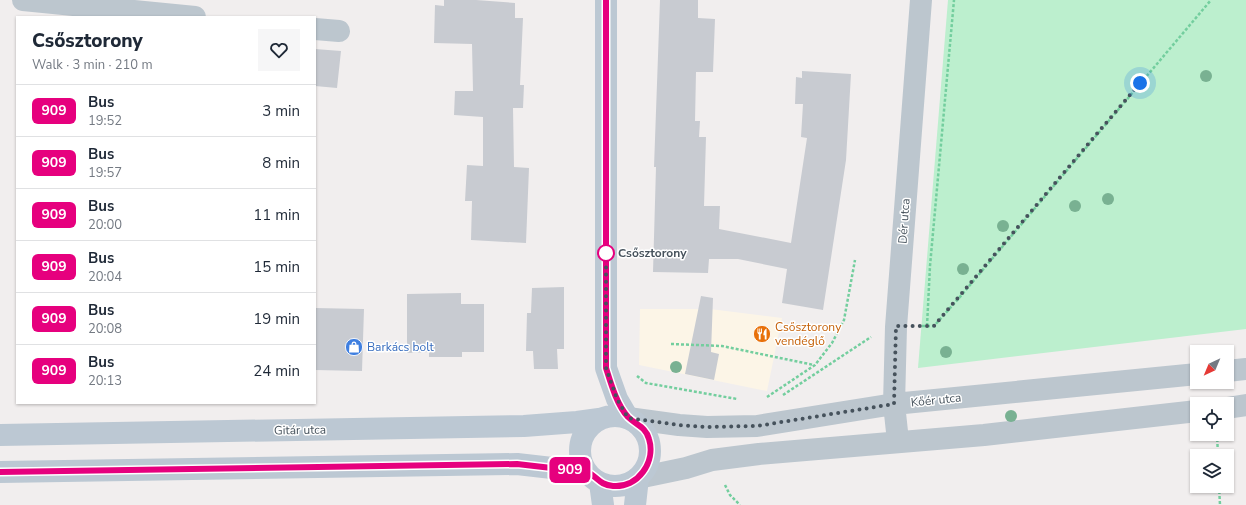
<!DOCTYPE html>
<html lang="en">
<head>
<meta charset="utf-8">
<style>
	:root { --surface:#fff; --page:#f6f6f7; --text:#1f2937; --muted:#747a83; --line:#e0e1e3 }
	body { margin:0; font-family:"Nunito Sans",sans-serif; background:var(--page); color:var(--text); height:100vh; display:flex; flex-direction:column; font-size:15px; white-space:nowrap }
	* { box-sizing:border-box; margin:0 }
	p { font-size:13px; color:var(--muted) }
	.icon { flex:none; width:22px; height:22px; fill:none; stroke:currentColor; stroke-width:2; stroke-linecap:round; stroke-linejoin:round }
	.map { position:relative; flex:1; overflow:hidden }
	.sheet { position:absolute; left:16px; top:16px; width:300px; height:388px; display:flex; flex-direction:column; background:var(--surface); border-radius:0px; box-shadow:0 1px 3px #0004 }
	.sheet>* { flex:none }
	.badge { padding:0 8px; border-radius:6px; font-size:14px; line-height:26px }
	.needle { width:26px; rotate:224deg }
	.fabs { position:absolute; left:1190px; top:345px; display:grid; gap:8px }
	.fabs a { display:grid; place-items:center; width:44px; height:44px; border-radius:0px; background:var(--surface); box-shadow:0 1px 3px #0004; font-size:20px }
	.you { position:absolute; width:20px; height:20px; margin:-10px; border:3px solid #fff; border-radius:50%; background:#1a73e8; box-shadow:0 0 0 6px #1a73e833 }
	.map>.badge { position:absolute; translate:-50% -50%; box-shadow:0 0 0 2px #fff }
	.round { display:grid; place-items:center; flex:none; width:42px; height:42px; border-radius:0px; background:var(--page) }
	.headline { display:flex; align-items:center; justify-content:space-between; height:68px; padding:0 16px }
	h1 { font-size:19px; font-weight:800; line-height:30px }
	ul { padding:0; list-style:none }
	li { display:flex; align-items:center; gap:12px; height:52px; padding:0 16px; border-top:1px solid var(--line) }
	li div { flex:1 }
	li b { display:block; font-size:15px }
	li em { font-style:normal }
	li .badge { min-width:44px; font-weight:700; text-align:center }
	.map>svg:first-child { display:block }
</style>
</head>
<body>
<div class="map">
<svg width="1246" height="505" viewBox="0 0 1246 505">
	<rect width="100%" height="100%" fill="#f1eeee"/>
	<!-- commercial -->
	<path fill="#fcf5e7" d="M 640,309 L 710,309 L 782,318 L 767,391 L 639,365 Z"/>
	<!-- green -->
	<path fill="#bcefce" d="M 948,0 L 1246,0 L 1246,329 L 918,368 Z"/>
	<!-- building -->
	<path fill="#c8cbd1" d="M 444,0 L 476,0 L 515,3 L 515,18 L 523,18 L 520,85 L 524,85 L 523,108 L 513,108 L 514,167 L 529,168 L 526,243 L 471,240 L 472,201 L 465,201 L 467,165 L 483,166 L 483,117 L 454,115 L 455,91 L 473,91 L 472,44 L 434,43 L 435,5 L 444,6 Z
		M 660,0 L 698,0 L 698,18 L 715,19 L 713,72 L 696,72 L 695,121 L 700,121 L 699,137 L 706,137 L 704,206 L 720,206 L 719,229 L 791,243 L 807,138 L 801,137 L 803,104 L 795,104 L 796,77 L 802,78 L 802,71 L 851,74 L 846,160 L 823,310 L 782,303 L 787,269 L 738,259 L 709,259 L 708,273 L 653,272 L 656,167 L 654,167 Z
		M 315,49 L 341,51 L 337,88 L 315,86 Z
		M 564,287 L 564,349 L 557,349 L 558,369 L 534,369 L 533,351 L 526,351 L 527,313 L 531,313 L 532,288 Z
		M 461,293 L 461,304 L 484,304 L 484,352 L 462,352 L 462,357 L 429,357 L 429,352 L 407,353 L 407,294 Z
		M 701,296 L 713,298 L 711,352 L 719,354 L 714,380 L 685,374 Z
		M 315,308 L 364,309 L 362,371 L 315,370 Z"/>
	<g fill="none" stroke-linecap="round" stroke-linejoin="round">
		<!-- path -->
		<path stroke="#73ce9e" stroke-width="2.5" stroke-dasharray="3 2" stroke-linecap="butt" d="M 922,326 L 934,326 L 959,298 L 1211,0
			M 927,326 L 930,266 L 954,0
			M 671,344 L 722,346 L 814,365
			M 637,376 L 646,383 L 737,399
			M 783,395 L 871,337
			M 767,397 L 815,365 L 832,343 L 844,320 L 855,260
			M 1217,434 L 1218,456
			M 725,485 L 730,495 L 740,505
			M 1219,486 L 1220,505"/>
		<!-- street -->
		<path stroke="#bcc6ce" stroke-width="22" d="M 23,0 L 195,17
			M 315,29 L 339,31
			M 1227,371 L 1246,369
			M 1227,408 L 1246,405
			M 628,418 L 679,425 L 707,427 L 757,426 L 894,404 L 1197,374
			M 898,441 L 894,404 L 896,327 L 921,0
			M 638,478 L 686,468 L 712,460 L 759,454 L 984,435 L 1197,411"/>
		<!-- secondary -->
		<path stroke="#bcc8d3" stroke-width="22" d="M 606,0 L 606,368 L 617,399 L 628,418
			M580 451a35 35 0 1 1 70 0a35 35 0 1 1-70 0Z
			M 0,435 L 524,426 L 577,422 L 599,419
			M 0,472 L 517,464 L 587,472
			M 600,483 L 603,505
			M 635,505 L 638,478"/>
	</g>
	<!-- trees -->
	<g fill="#79b192">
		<circle cx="1206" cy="76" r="6"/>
		<circle cx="1108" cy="199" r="6"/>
		<circle cx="1075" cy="206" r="6"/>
		<circle cx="1003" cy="226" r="6"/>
		<circle cx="963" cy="269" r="6"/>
		<circle cx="946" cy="352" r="6"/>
		<circle cx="676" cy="367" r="6"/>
		<circle cx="1011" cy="416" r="6"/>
	</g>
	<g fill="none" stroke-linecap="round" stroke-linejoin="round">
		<defs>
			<path id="line" d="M 0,472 L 517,464 C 535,466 552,468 569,470 C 574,471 582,470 587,472 C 597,476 599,485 613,486 C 638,488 656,462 649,439 C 646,427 636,425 628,417 C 617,405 611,384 606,368 L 606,0"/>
		</defs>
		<!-- line casing -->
		<use href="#line" stroke="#fff" stroke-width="9"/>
		<!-- line -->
		<use href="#line" stroke="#e6007e" stroke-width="6"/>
		<!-- walk -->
		<path stroke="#46525c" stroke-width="4" stroke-dasharray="0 7.2" d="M 606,253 L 606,368 L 617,399 L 628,418 L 679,425 L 707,427 L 757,426 L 894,404 L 896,326 L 934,326 L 1140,83"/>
	</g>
	<!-- icons -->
	<defs>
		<symbol id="restaurant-disc" viewBox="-11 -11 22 22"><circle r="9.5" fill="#e8710a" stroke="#fff"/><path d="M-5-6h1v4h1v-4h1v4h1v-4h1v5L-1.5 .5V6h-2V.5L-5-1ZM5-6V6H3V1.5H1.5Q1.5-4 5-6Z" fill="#fff"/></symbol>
		<symbol id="shop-disc" viewBox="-11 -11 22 22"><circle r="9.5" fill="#3f7fe0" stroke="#fff"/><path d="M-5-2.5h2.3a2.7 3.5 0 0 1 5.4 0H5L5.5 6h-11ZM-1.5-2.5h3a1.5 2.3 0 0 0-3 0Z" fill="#fff"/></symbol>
	</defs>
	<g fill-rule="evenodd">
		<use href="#restaurant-disc" x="752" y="324" width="20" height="20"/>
		<use href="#shop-disc" x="344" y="337" width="20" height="20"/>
	</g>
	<!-- markers -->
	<circle fill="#fff" stroke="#e6007e" stroke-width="2" cx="606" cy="253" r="8"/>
	<g text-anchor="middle" stroke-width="3" stroke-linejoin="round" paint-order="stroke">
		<!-- street labels -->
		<g font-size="12" fill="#46525c" stroke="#fff">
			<text transform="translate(904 221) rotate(-86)" y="4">Dér utca</text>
			<text transform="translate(936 400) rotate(-6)" y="4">Kőér utca</text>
			<text transform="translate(300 430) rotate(-1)" y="4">Gitár utca</text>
		</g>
		<!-- stop labels -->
		<g font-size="12" font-weight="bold" fill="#46525c" stroke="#fff" text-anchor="start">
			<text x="618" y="257">Csősztorony</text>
		</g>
		<!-- food labels -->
		<g font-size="12" fill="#c56008" stroke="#fff" text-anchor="start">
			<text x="775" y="331">Csősztorony<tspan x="775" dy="14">vendéglő</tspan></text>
		</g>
		<!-- shop labels -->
		<g font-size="12" fill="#366cbe" stroke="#fff" text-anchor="start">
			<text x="367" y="351">Barkács bolt</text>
		</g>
	</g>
</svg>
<div class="fabs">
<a><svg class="needle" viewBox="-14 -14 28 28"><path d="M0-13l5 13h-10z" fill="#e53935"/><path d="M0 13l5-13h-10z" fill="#747a83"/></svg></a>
<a><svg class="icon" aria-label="locate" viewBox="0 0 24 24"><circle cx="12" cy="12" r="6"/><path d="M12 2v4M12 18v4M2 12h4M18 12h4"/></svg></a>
<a><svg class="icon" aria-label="layers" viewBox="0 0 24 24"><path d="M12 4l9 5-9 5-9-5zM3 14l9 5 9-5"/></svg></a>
</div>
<div class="you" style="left:1140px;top:83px"></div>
<b class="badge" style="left:570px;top:470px;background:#e6007e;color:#fff">909</b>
<section class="sheet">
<div class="headline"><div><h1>Csősztorony</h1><p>Walk · 3 min · 210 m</p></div><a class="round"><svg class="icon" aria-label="heart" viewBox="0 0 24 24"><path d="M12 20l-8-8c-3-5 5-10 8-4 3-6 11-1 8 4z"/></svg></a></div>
<ul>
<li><span class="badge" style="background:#e6007e;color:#fff">909</span><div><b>Bus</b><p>19:52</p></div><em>3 min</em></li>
<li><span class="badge" style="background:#e6007e;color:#fff">909</span><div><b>Bus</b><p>19:57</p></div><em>8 min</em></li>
<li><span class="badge" style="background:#e6007e;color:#fff">909</span><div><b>Bus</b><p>20:00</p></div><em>11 min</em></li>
<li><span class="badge" style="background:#e6007e;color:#fff">909</span><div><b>Bus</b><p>20:04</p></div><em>15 min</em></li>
<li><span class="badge" style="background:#e6007e;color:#fff">909</span><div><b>Bus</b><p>20:08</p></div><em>19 min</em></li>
<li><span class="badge" style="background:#e6007e;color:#fff">909</span><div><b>Bus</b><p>20:13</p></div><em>24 min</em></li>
</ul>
</section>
</div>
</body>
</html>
